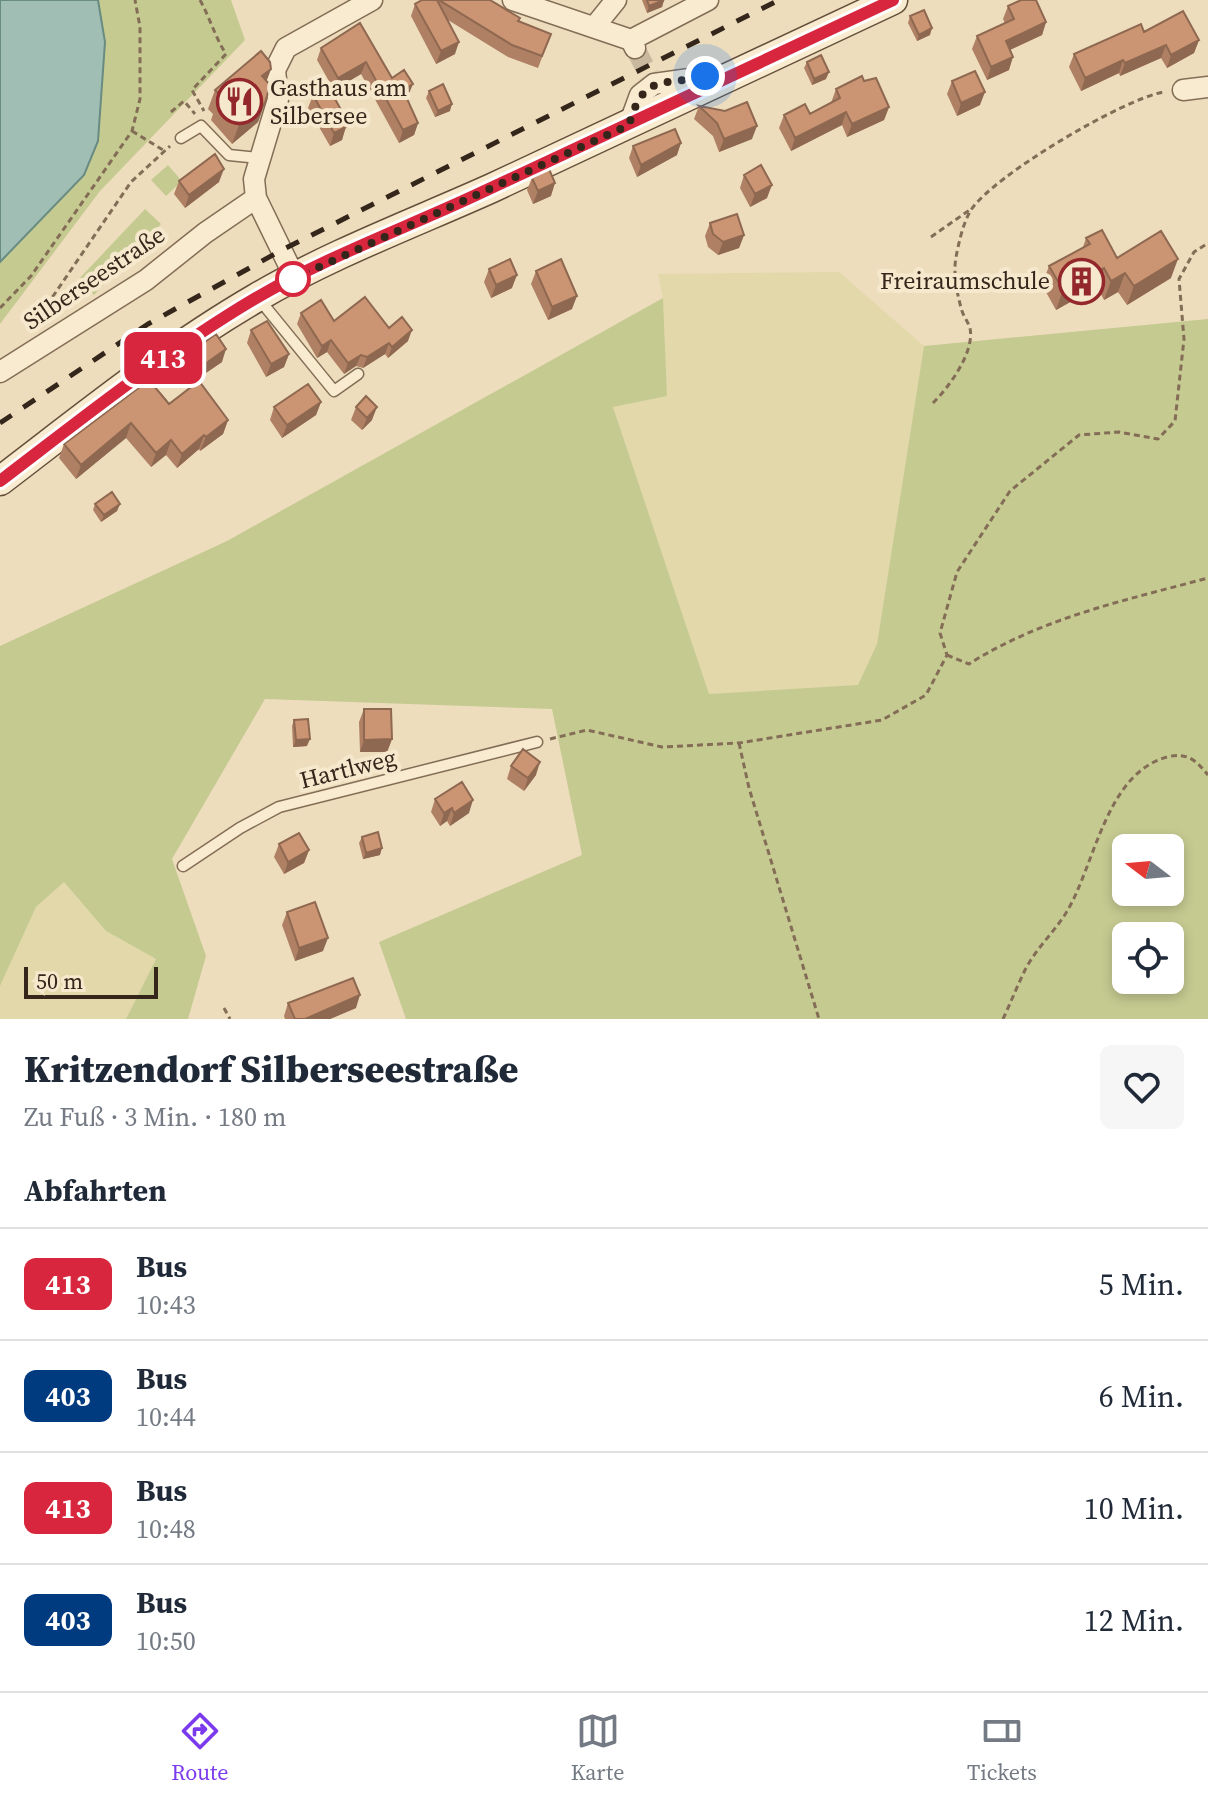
<!DOCTYPE html>
<html lang="de">
<head>
<meta charset="utf-8">
<style>
	:root { --surface:#fff; --page:#f6f6f7; --text:#1f2937; --muted:#747a83; --line:#e0e1e3; --accent:#7c3aed }
	body { margin:0; font-family:"Source Serif 4",serif; background:var(--page); color:var(--text); height:100vh; display:flex; flex-direction:column; font-size:30px; white-space:nowrap }
	* { box-sizing:border-box; margin:0 }
	p { font-size:26px; color:var(--muted) }
	.icon { flex:none; width:44px; height:44px; fill:none; stroke:currentColor; stroke-width:2; stroke-linecap:round; stroke-linejoin:round }
	.map { position:relative; height:1019px; overflow:hidden }
	.panel { display:flex; flex-direction:column; background:var(--surface); flex:1 }
	.panel>* { flex:none }
	.badge { padding:0 16px; border-radius:12px; font-size:28px; line-height:52px }
	.needle { width:52px; rotate:286deg }
	.tools { position:absolute; left:1112px; top:834px; display:grid; gap:16px }
	.tools a { display:grid; place-items:center; width:72px; height:72px; border-radius:12px; background:var(--surface); box-shadow:0 4px 12px #0003; font-size:40px }
	.scale { position:absolute; left:24px; bottom:20px; width:134px; box-sizing:border-box; padding-left:8px; border:4px solid #34261b; border-top:0; font-size:22px; line-height:28px; white-space:nowrap; color:#34261b; -webkit-text-stroke:6px #f5e8cc; paint-order:stroke }
	.you { position:absolute; width:40px; height:40px; margin:-20px; border:6px solid #fff; border-radius:50%; background:#1a73e8; box-shadow:0 0 0 12px #1a73e833 }
	.map>.badge { position:absolute; translate:-50% -50%; box-shadow:0 0 0 4px #fff }
	h2 { padding:0 24px; font-size:30px; line-height:72px }
	.round { display:grid; place-items:center; flex:none; width:84px; height:84px; border-radius:12px; background:var(--page) }
	.overview { display:flex; align-items:center; justify-content:space-between; height:136px; padding:0 24px }
	h1 { font-size:38px; font-weight:800; line-height:60px }
	ul { padding:0; list-style:none }
	li { display:flex; align-items:center; gap:24px; height:112px; padding:0 24px; border-top:2px solid var(--line) }
	li div { flex:1 }
	li b { display:block; font-size:30px }
	li em { font-style:normal }
	li .badge { min-width:88px; font-weight:700; text-align:center }
	.dock { display:flex; justify-content:space-around; align-items:center; height:112px; border-top:2px solid var(--line); background:var(--surface); font-size:22px; color:var(--muted) }
	.dock a { display:grid; justify-items:center; gap:4px }
	.dock .active { color:var(--accent) }
	.map>svg:first-child { display:block }
</style>
</head>
<body>
<div class="map">
<svg width="1208" height="1019" viewBox="0 0 1208 1019">
	<rect width="100%" height="100%" fill="#edddbd"/>
	<!-- farmland -->
	<path fill="#e2d8aa" d="M 839,272 L 924,346 L 877,644 L 858,686 L 709,694 L 613,407 L 667,396 L 663,298 L 658,274 Z
		M 64,882 L 106,931 L 156,959 L 126,1019 L 0,1019 L 0,986 L 36,907 Z"/>
	<!-- green -->
	<path fill="#c5ca91" fill-rule="evenodd" d="M 98,0 L 231,0 L 245,40 L 100,191 L 0,324 L 0,262 L 84,175 L 101,87 L 105,42 Z
		M 168,165 L 182,181 L 166,196 L 151,180 Z
		M 145,209 L 161,224 L 94,295 L 78,280 Z
		M 663,298 L 667,396 L 613,407 L 709,694 L 858,685 L 877,644 L 924,346 L 1208,319 L 1208,1019 L 406,1019 L 379,942 L 582,855 L 552,709 L 265,699 L 172,859 L 206,956 L 188,1019 L 126,1019 L 156,959 L 106,931 L 64,882 L 36,907 L 0,986 L 0,646 L 227,541 ZM 1170,848 L 1170,892 L 1126,892 L 1126,848 ZM 1170,936 L 1170,980 L 1126,980 L 1126,936 Z"/>
	<!-- water -->
	<path fill="#a0beb4" stroke="#688b82" stroke-width="2" d="M 0,0 L 98,0 L 105,42 L 98,141 L 84,175 L 0,262 Z"/>
	<g fill="none" stroke-linecap="round" stroke-linejoin="round">
		<!-- minor-tunnel -->
		<path stroke="#c8b89d" stroke-width="20" stroke-dasharray="20 10" stroke-linecap="butt" d="M 635,48 L 649,75"/>
		<defs>
			<path id="service" d="M 181,138 L 201,126 L 229,155 L 259,158
				M 259,299 L 334,391 L 358,374
				M 183,866 L 240,828 L 279,807 L 537,742"/>
			<path id="minor" d="M 513,0 L 631,40 L 635,48
				M 595,26 L 616,0
				M 631,40 L 708,0
				M 1183,90 L 1208,87
				M 629,125 L 640,95 L 654,84 L 718,75
				M 295,278 L 256,198 L 254,179 L 278,99 L 275,70 L 286,48 L 372,0
				M 0,372 L 146,280 L 205,233 L 256,198"/>
			<path id="secondary" d="M 0,481 C 84,417 165,351 256,298 C 331,254 414,223 492,188 C 627,126 760,63 893,0"/>
		</defs>
		<!-- service casing -->
		<use href="#service" stroke="#846d56" stroke-width="13"/>
		<!-- minor casing -->
		<use href="#minor" stroke="#846d56" stroke-width="23"/>
		<!-- secondary casing -->
		<use href="#secondary" stroke="#664f3a" stroke-width="31"/>
		<!-- path -->
		<path stroke="#846d56" stroke-width="3" stroke-dasharray="6 4" stroke-linecap="butt" d="M 200,0 C 210,18 215,37 226,54 L 192,90 L 204,111
			M 171,112 L 184,101 L 195,114
			M 132,131 L 163,150
			M 931,237 L 971,209
			M 0,308 L 31,276 L 132,131 L 140,99 L 140,27 L 135,0
			M 30,330 L 131,182 L 170,146
			M 933,403 C 949,387 975,352 970,328 C 968,322 964,317 962,311 C 957,294 953,274 956,257 C 959,242 963,223 971,210 C 994,175 1122,100 1163,92
			M 947,655 L 969,664 C 1041,618 1126,600 1208,578
			M 550,739 L 587,730 L 662,747 L 739,743 L 882,720 L 926,695 L 947,655 L 940,633 L 957,572 L 1010,491 L 1079,435 L 1119,432 L 1158,439 L 1175,421 L 1184,339 L 1179,279 L 1194,252 L 1208,243
			M 739,743 L 749,788 L 819,1019
			M 224,1008 L 230,1019
			M 1003,1019 C 1011,1002 1018,984 1026,968 C 1037,948 1054,932 1066,913 C 1095,866 1105,774 1167,757 C 1187,752 1196,760 1208,775"/>
		<!-- service -->
		<use href="#service" stroke="#f8ebcf" stroke-width="10"/>
		<!-- minor -->
		<use href="#minor" stroke="#f8ebcf" stroke-width="20"/>
		<!-- secondary -->
		<use href="#secondary" stroke="#f8ebcf" stroke-width="28"/>
		<!-- rail -->
		<path stroke="#34261b" stroke-width="5" stroke-dasharray="14 14" stroke-linecap="butt" d="M 0,423 L 148,324 L 282,250 L 779,0"/>
	</g>
	<!-- wall -->
	<path fill="#af8063" d="M 422,0 L 490,0 L 518,22 L 551,34 L 538,68 L 508,57 L 448,20 L 455,54 L 436,64 L 411,16 L 415,4 Z
		M 642,0 L 664,0 L 662,7 L 647,13 Z
		M 1008,6 L 1046,22 L 1042,35 L 1010,50 L 1009,70 L 987,80 L 972,49 L 977,36 L 1005,23 L 1003,19 Z
		M 910,16 L 930,35 L 917,41 L 908,23 Z
		M 360,23 L 392,78 L 408,96 L 406,98 L 418,123 L 414,135 L 399,143 L 361,74 L 334,90 L 317,60 L 321,48 Z
		M 1144,32 L 1199,40 L 1194,53 L 1167,68 L 1161,58 L 1120,76 L 1119,73 L 1081,91 L 1069,67 L 1074,54 Z
		M 807,62 L 826,79 L 812,85 L 804,68 Z
		M 271,69 L 266,81 L 265,103 L 258,122 L 232,144 L 211,120 L 213,114 L 208,109 L 215,90 Z
		M 864,81 L 889,107 L 884,120 L 847,137 L 842,125 L 791,151 L 779,128 L 784,115 L 810,114 L 831,103 L 836,89 Z
		M 952,81 L 980,105 L 957,116 L 947,94 Z
		M 429,91 L 450,111 L 435,117 L 426,98 Z
		M 313,95 L 330,99 L 346,119 L 342,140 L 330,146 L 308,108 Z
		M 699,106 L 752,139 L 719,152 L 713,136 L 694,119 Z
		M 633,146 L 677,155 L 637,177 L 629,158 Z
		M 744,175 L 767,198 L 750,207 L 740,188 Z
		M 532,178 L 551,196 L 533,204 L 527,190 Z
		M 179,181 L 219,182 L 185,208 L 174,194 Z
		M 710,223 L 744,235 L 739,248 L 718,255 L 708,247 L 705,236 Z
		M 1086,238 L 1117,258 L 1171,278 L 1127,305 L 1118,292 L 1104,300 L 1097,287 L 1056,310 L 1042,285 L 1049,266 L 1083,247 Z
		M 489,269 L 512,288 L 491,298 L 484,282 Z
		M 536,271 L 572,309 L 548,320 L 531,284 Z
		M 301,313 L 334,321 L 389,328 L 408,341 L 388,358 L 385,354 L 363,368 L 356,366 L 344,374 L 327,352 L 317,358 L 297,324 Z
		M 251,330 L 289,354 L 284,367 L 266,377 L 247,343 Z
		M 192,351 L 222,362 L 197,379 L 187,364 Z
		M 321,402 L 316,415 L 282,438 L 270,420 L 274,407 Z
		M 169,404 L 228,420 L 223,434 L 200,451 L 199,449 L 177,468 L 166,455 L 151,467 L 126,438 L 76,479 L 59,458 L 64,444 Z
		M 356,407 L 372,420 L 362,430 L 351,420 Z
		M 95,504 L 120,504 L 117,511 L 101,522 L 93,510 Z
		M 364,709 L 392,739 L 387,752 L 360,752 L 359,722 Z
		M 294,720 L 307,746 L 293,747 L 292,726 Z
		M 511,766 L 536,775 L 524,791 L 507,779 Z
		M 435,799 L 469,813 L 450,826 L 447,821 L 440,826 L 431,812 Z
		M 362,837 L 380,855 L 363,859 L 359,843 Z
		M 279,844 L 309,850 L 304,863 L 284,874 L 274,857 Z
		M 287,912 L 323,951 L 295,961 L 282,925 Z
		M 288,1003 L 356,1008 L 330,1019 L 285,1019 L 284,1016 Z"/>
	<!-- shaded-wall -->
	<path fill="#8e6850" d="M 664,0 L 662,7 L 647,13 L 649,6 Z
		M 1046,22 L 1042,35 L 1001,54 L 1006,41 Z
		M 932,28 L 930,35 L 917,41 L 919,35 Z
		M 1199,40 L 1194,53 L 1167,68 L 1171,55 Z
		M 459,42 L 455,54 L 436,64 L 441,51 Z
		M 1166,45 L 1161,58 L 1120,76 L 1125,63 Z
		M 1013,57 L 1009,70 L 987,80 L 991,67 Z
		M 1123,60 L 1119,73 L 1081,91 L 1085,78 Z
		M 366,62 L 361,74 L 334,90 L 338,78 Z
		M 271,69 L 264,88 L 262,76 Z
		M 829,72 L 826,79 L 812,85 L 814,79 Z
		M 413,84 L 408,96 L 398,103 L 403,90 Z
		M 985,92 L 980,105 L 957,116 L 961,103 Z
		M 265,103 L 258,122 L 232,144 L 239,125 Z
		M 452,104 L 450,111 L 435,117 L 438,111 Z
		M 889,107 L 884,120 L 847,137 L 852,124 Z
		M 846,112 L 842,125 L 791,151 L 795,138 Z
		M 346,119 L 343,129 L 346,127 L 342,140 L 330,146 L 334,133 L 343,121 Z
		M 418,123 L 414,135 L 399,143 L 403,130 Z
		M 757,126 L 752,139 L 719,152 L 724,139 Z
		M 681,143 L 677,155 L 637,177 L 641,165 Z
		M 224,169 L 219,182 L 185,208 L 189,195 Z
		M 555,183 L 551,196 L 533,204 L 538,191 Z
		M 772,185 L 767,198 L 750,207 L 755,194 Z
		M 744,235 L 739,248 L 718,255 L 723,242 Z
		M 1178,259 L 1171,278 L 1127,305 L 1134,286 Z
		M 1104,268 L 1097,287 L 1056,310 L 1063,290 Z
		M 1125,273 L 1118,292 L 1104,300 L 1111,281 Z
		M 517,275 L 512,288 L 491,298 L 496,285 Z
		M 577,296 L 572,309 L 548,320 L 552,307 Z
		M 412,330 L 408,341 L 388,358 L 392,347 Z
		M 331,340 L 327,352 L 317,358 L 322,346 Z
		M 389,343 L 385,354 L 363,368 L 367,357 Z
		M 226,349 L 222,362 L 197,379 L 202,366 Z
		M 289,354 L 284,367 L 266,377 L 271,364 Z
		M 361,355 L 356,366 L 344,374 L 348,363 Z
		M 321,402 L 316,415 L 282,438 L 287,425 Z
		M 377,407 L 372,420 L 362,430 L 367,418 Z
		M 228,420 L 223,434 L 200,451 L 206,437 Z
		M 131,423 L 126,438 L 76,479 L 81,465 Z
		M 204,435 L 199,449 L 177,468 L 182,454 Z
		M 171,440 L 166,455 L 151,467 L 156,453 Z
		M 120,504 L 117,511 L 101,522 L 104,515 Z
		M 310,739 L 307,746 L 293,747 L 296,740 Z
		M 392,739 L 387,752 L 360,752 L 364,740 Z
		M 540,762 L 536,775 L 524,791 L 528,778 Z
		M 473,800 L 469,813 L 450,826 L 454,813 Z
		M 452,808 L 447,821 L 440,826 L 444,813 Z
		M 382,848 L 380,855 L 363,859 L 366,853 Z
		M 309,850 L 304,863 L 284,874 L 288,862 Z
		M 328,938 L 323,951 L 295,961 L 299,948 Z
		M 360,995 L 356,1008 L 330,1019 L 305,1019 Z"/>
	<!-- building -->
	<path fill="#cb9573" stroke="#8e6850" stroke-width="2" d="M 422,0 L 437,0 L 459,42 L 441,51 L 415,4 Z
		M 439,0 L 490,0 L 520,18 L 518,21 L 551,34 L 542,56 L 512,45 Z
		M 647,0 L 664,0 L 649,6 Z
		M 1021,0 L 1036,0 L 1046,22 L 1006,41 L 1013,57 L 991,67 L 977,36 L 1014,19 L 1008,6 Z
		M 924,10 L 932,28 L 919,35 L 910,16 Z
		M 1183,11 L 1199,40 L 1171,55 L 1166,45 L 1125,63 L 1123,60 L 1085,78 L 1074,54 L 1141,24 L 1144,32 Z
		M 360,23 L 392,78 L 404,70 L 413,84 L 403,90 L 418,123 L 403,130 L 366,62 L 338,78 L 321,48 Z
		M 261,51 L 270,62 L 271,69 L 262,76 L 270,85 L 265,103 L 239,125 L 218,101 L 222,97 L 215,90 Z
		M 821,55 L 829,72 L 814,79 L 807,62 Z
		M 975,71 L 985,92 L 961,103 L 952,81 Z
		M 862,76 L 864,81 L 876,78 L 889,107 L 852,124 L 846,112 L 795,138 L 784,115 L 805,104 L 810,114 L 840,98 L 836,89 Z
		M 443,84 L 452,104 L 438,111 L 429,91 Z
		M 324,89 L 330,99 L 334,97 L 346,119 L 343,121 L 346,127 L 334,133 L 313,95 Z
		M 747,102 L 757,126 L 724,139 L 717,123 L 699,106 L 725,111 Z
		M 675,129 L 681,143 L 641,165 L 633,146 Z
		M 215,154 L 224,169 L 189,195 L 179,181 Z
		M 761,165 L 772,185 L 755,194 L 744,175 Z
		M 549,169 L 555,183 L 538,191 L 532,178 Z
		M 737,214 L 744,235 L 723,242 L 713,234 L 710,223 Z
		M 1102,230 L 1117,258 L 1161,231 L 1178,259 L 1134,286 L 1125,273 L 1111,281 L 1104,268 L 1063,290 L 1049,266 L 1090,244 L 1086,238 Z
		M 510,259 L 517,275 L 496,285 L 489,269 Z
		M 561,259 L 577,296 L 552,307 L 536,271 Z
		M 365,297 L 389,328 L 402,317 L 412,330 L 392,347 L 389,343 L 367,357 L 361,355 L 348,363 L 331,340 L 322,346 L 301,313 L 321,300 L 334,321 Z
		M 267,321 L 289,354 L 271,364 L 251,330 Z
		M 216,334 L 226,349 L 202,366 L 192,351 Z
		M 149,380 L 169,404 L 199,381 L 228,420 L 206,437 L 204,435 L 182,454 L 171,440 L 156,453 L 131,423 L 81,465 L 64,444 Z
		M 308,384 L 321,402 L 287,425 L 274,407 Z
		M 366,396 L 377,407 L 367,418 L 356,407 Z
		M 112,492 L 120,504 L 104,515 L 95,504 Z
		M 364,709 L 391,709 L 392,739 L 364,740 Z
		M 308,719 L 310,739 L 296,740 L 294,720 Z
		M 523,749 L 540,762 L 528,778 L 511,766 Z
		M 462,782 L 473,800 L 454,813 L 452,808 L 444,813 L 435,799 Z
		M 378,832 L 382,848 L 366,853 L 362,837 Z
		M 299,833 L 309,850 L 288,862 L 279,844 Z
		M 315,902 L 328,938 L 299,948 L 287,912 Z
		M 353,978 L 360,995 L 305,1019 L 295,1019 L 288,1003 Z"/>
	<g fill="none" stroke-linecap="round" stroke-linejoin="round">
		<defs>
			<path id="line" d="M 0,481 C 84,417 165,352 256,298 C 326,257 403,229 476,195 C 615,131 754,65 893,0"/>
		</defs>
		<!-- line casing -->
		<use href="#line" stroke="#fff" stroke-width="18"/>
		<!-- line -->
		<use href="#line" stroke="#d7263d" stroke-width="12"/>
		<!-- walk -->
		<path stroke="#34261b" stroke-width="8" stroke-dasharray="0 14.4" d="M 293,279 L 629,125 C 644,72 661,87 705,76"/>
	</g>
	<!-- icons -->
	<defs>
		<symbol id="restaurant-ring" viewBox="-11 -11 22 22"><circle r="9.5" fill="#f5e8cc" stroke="#93272b" stroke-width="1.5"/><path d="M-5-6h1v4h1v-4h1v4h1v-4h1v5L-1.5 .5V6h-2V.5L-5-1ZM5-6V6H3V1.5H1.5Q1.5-4 5-6Z" fill="#93272b"/></symbol>
		<symbol id="building-ring" viewBox="-11 -11 22 22"><circle r="9.5" fill="#f5e8cc" stroke="#93272b" stroke-width="1.5"/><path d="M-4-6H4V6H1V3H-1V6H-4ZM-2.5-4.3h1.7v1.8h-1.7ZM.8-4.3h1.7v1.8H.8ZM-2.5-1h1.7V.8h-1.7ZM.8-1h1.7V.8H.8Z" fill="#93272b"/></symbol>
	</defs>
	<g fill-rule="evenodd">
		<use href="#restaurant-ring" x="214" y="76" width="51" height="51"/>
		<use href="#building-ring" x="1056" y="256" width="51" height="51"/>
	</g>
	<!-- markers -->
	<circle fill="#fff" stroke="#d7263d" stroke-width="4" cx="293" cy="279" r="16"/>
	<g text-anchor="middle" stroke-width="8" stroke-linejoin="round" paint-order="stroke">
		<!-- poi labels -->
		<g font-size="24" fill="#34261b" stroke="#f5e8cc" text-anchor="start">
			<text x="270" y="96">Gasthaus am<tspan x="270" dy="28">Silbersee</tspan></text>
			<text x="1050" y="289" text-anchor="end">Freiraumschule</text>
		</g>
		<!-- street labels -->
		<g font-size="24" fill="#34261b" stroke="#f5e8cc">
			<text transform="translate(94 278) rotate(-34)" y="8">Silberseestraße</text>
			<text transform="translate(348 769) rotate(-14)" y="8">Hartlweg</text>
		</g>
	</g>
</svg>
<div class="tools">
<a><svg class="needle" viewBox="-14 -14 28 28"><path d="M0-13l5 13h-10z" fill="#e53935"/><path d="M0 13l5-13h-10z" fill="#747a83"/></svg></a>
<a><svg class="icon" aria-label="locate" viewBox="0 0 24 24"><circle cx="12" cy="12" r="6"/><path d="M12 2v4M12 18v4M2 12h4M18 12h4"/></svg></a>
</div>
<div class="scale">50 m</div>
<div class="you" style="left:705px;top:76px"></div>
<b class="badge" style="left:163px;top:358px;background:#d7263d;color:#fff">413</b>
</div>
<section class="panel">
<div class="overview"><div><h1>Kritzendorf Silberseestraße</h1><p>Zu Fuß · 3 Min. · 180 m</p></div><a class="round"><svg class="icon" aria-label="heart" viewBox="0 0 24 24"><path d="M12 20l-8-8c-3-5 5-10 8-4 3-6 11-1 8 4z"/></svg></a></div>
<h2>Abfahrten</h2>
<ul>
<li><span class="badge" style="background:#d7263d;color:#fff">413</span><div><b>Bus</b><p>10:43</p></div><em>5 Min.</em></li>
<li><span class="badge" style="background:#003b80;color:#fff">403</span><div><b>Bus</b><p>10:44</p></div><em>6 Min.</em></li>
<li><span class="badge" style="background:#d7263d;color:#fff">413</span><div><b>Bus</b><p>10:48</p></div><em>10 Min.</em></li>
<li><span class="badge" style="background:#003b80;color:#fff">403</span><div><b>Bus</b><p>10:50</p></div><em>12 Min.</em></li>
</ul>
</section>
<nav class="dock">
<a class="active"><svg class="icon" aria-label="directions" viewBox="0 0 24 24"><path d="M12 3l9 9-9 9-9-9zM9 14v-3h6M13 9l2 2-2 2"/></svg>Route</a>
<a><svg class="icon" aria-label="map" viewBox="0 0 24 24"><path d="M3 6l6-2 6 2 6-2v14l-6 2-6-2-6 2zM9 4v14M15 6v14"/></svg>Karte</a>
<a><svg class="icon" aria-label="tickets" viewBox="0 0 24 24"><path d="M3 7h18v10H3zM15 7v10"/></svg>Tickets</a>
</nav>
</body>
</html>
